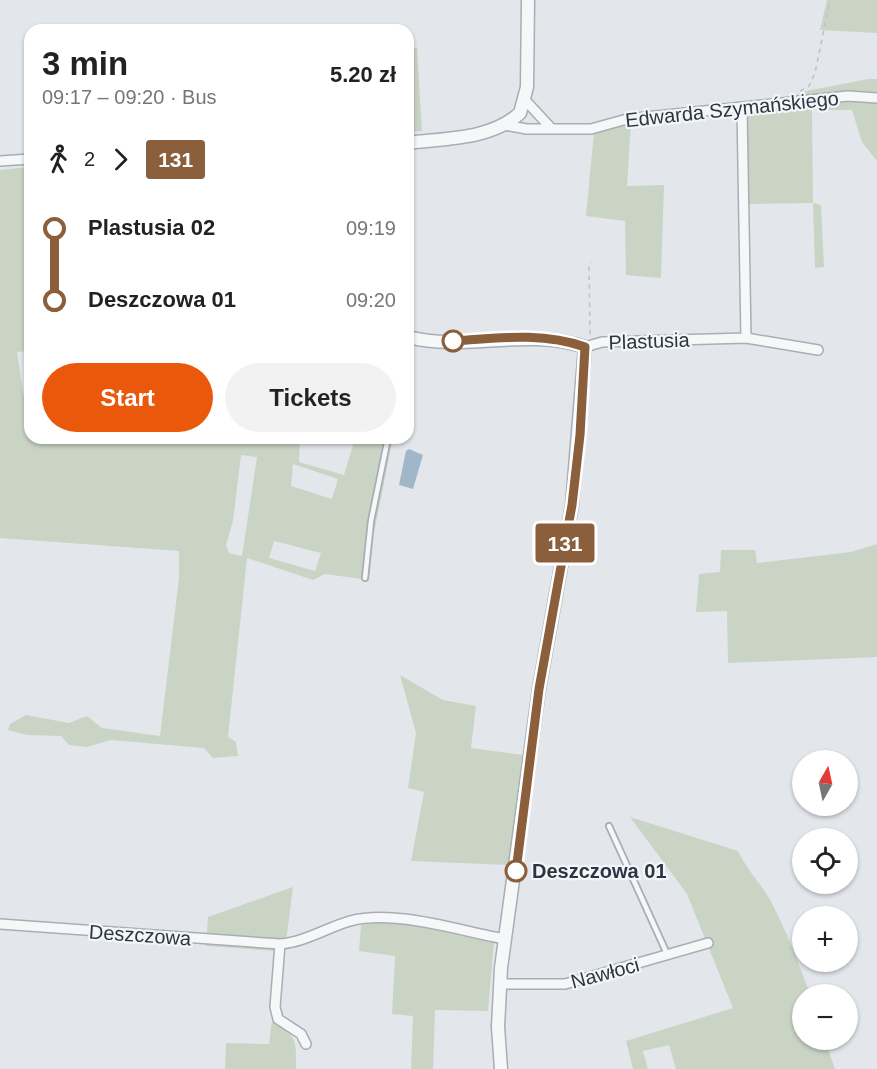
<!DOCTYPE html>
<html lang="en">
<head>
<meta charset="utf-8">
<style>
	:root { --surface:#fff; --page:#f2f2f2; --text:#222; --muted:#767676; --accent:#ea580c }
	body { margin:0; font-family:Arial,sans-serif; background:var(--page); color:var(--text); height:100vh; display:flex; flex-direction:column; font-size:22px; white-space:nowrap }
	* { box-sizing:border-box; margin:0 }
	p { font-size:20px; color:var(--muted) }
	.icon { flex:none; width:33px; height:33px; fill:none; stroke:currentColor; stroke-width:2; stroke-linecap:round; stroke-linejoin:round }
	.map { position:relative; flex:1; overflow:hidden }
	.sheet { position:absolute; left:24px; top:24px; width:390px; height:420px; display:flex; flex-direction:column; background:var(--surface); border-radius:18px; box-shadow:0 2px 4px #0004 }
	.sheet>* { flex:none }
	.badge { padding:0 12px; border-radius:4px; font-size:21px; line-height:39px }
	.needle { width:39px; rotate:9deg }
	.controls { position:absolute; left:792px; top:750px; display:grid; gap:12px }
	.controls a { display:grid; place-items:center; width:66px; height:66px; border-radius:50%; background:var(--surface); box-shadow:0 2px 4px #0004; font-size:30px }
	.map>.badge { position:absolute; translate:-50% -50%; box-shadow:0 0 0 3px #fff }
	.legs { display:flex; align-items:center; gap:9px; height:66px; padding:0 18px; font-size:20px }
	.legs p { margin-inline-start:auto }
	.summary { display:flex; align-items:center; justify-content:space-between; height:102px; padding:0 18px }
	h1 { font-size:33px; font-weight:600; line-height:45px }
	.primary-button { display:flex; gap:12px; margin-top:auto; padding:12px 18px }
	.primary-button a { flex:1; height:69px; border-radius:36px; background:var(--accent); color:#fff; font-size:24px; font-weight:600; line-height:69px; text-align:center }
	.primary-button a+a { background:var(--page); color:var(--text) }
	ul { padding:0 18px; list-style:none }
	li { display:flex; align-items:center; gap:21px; height:72px; font-size:22px }
	li i { display:grid; place-items:center; width:9px; height:100%; margin:0 8px; background:currentColor }
	li i::after { content:''; width:15px; height:15px; margin:-8px; border:4px solid; border-radius:50%; background:var(--surface) }
	li p { margin-inline-start:auto }
	li:first-child i { background:linear-gradient(#0000 50%,currentColor 0) }
	li:last-child i { background:linear-gradient(currentColor 50%,#0000 0) }
	.map>svg:first-child { display:block }
</style>
</head>
<body>
<div class="map">
<svg width="877" height="1069" viewBox="0 0 877 1069">
	<rect width="100%" height="100%" fill="#e3e7eb"/>
	<!-- green -->
	<path fill="#cad4c5" fill-rule="evenodd" d="M 827,0 L 877,0 L 877,33 L 820,30 Z
		M 417,48 L 422,131 L 408,132 L 408,49 Z
		M 868,79 L 877,79 L 877,95 L 782,100 L 806,91 Z
		M 849,100 L 877,102 L 877,161 L 862,142 L 852,110 L 812,110 L 813,203 L 821,205 L 824,267 L 815,268 L 813,203 L 748,204 L 746,113 Z
		M 631,123 L 627,186 L 664,185 L 661,278 L 626,275 L 625,221 L 586,216 L 594,132 Z
		M 30,167 L 30,351 L 17,352 L 30,438 L 300,438 L 299,462 L 344,475 L 355,438 L 393,438 L 374,533 L 369,580 L 325,574 L 313,580 L 247,558 L 228,737 L 236,742 L 238,756 L 213,758 L 204,748 L 111,740 L 87,747 L 69,745 L 61,736 L 27,735 L 8,730 L 10,724 L 26,715 L 69,723 L 87,716 L 102,728 L 160,736 L 179,578 L 179,551 L 0,538 L 0,170 ZM 241,455 L 257,457 L 242,556 L 229,553 L 226,545 L 233,521 ZM 293,464 L 338,479 L 332,499 L 291,486 ZM 274,541 L 321,553 L 315,571 L 269,558 Z
		M 877,544 L 877,657 L 728,663 L 727,611 L 696,612 L 699,574 L 720,572 L 721,550 L 755,550 L 757,563 L 851,552 Z
		M 400,675 L 443,700 L 476,706 L 471,748 L 523,755 L 508,865 L 411,861 L 424,792 L 408,788 L 416,733 Z
		M 630,817 L 738,851 C 746,868 759,882 769,898 C 786,929 798,962 810,994 L 802,994 L 802,1040 L 825,1040 L 835,1069 L 676,1069 L 669,1045 L 643,1051 L 648,1069 L 633,1069 L 626,1041 L 733,1008 L 687,894 Z
		M 293,887 L 286,942 L 276,951 L 206,946 L 208,917 Z
		M 392,921 L 494,943 L 488,1011 L 435,1010 L 433,1069 L 411,1069 L 413,1016 L 392,1014 L 395,956 L 359,951 L 361,925 Z
		M 272,1021 C 298,1037 296,1040 296,1069 L 225,1069 L 226,1043 L 269,1044 Z"/>
	<!-- water -->
	<path fill="#a0b7c9" d="M 409,449 L 423,455 L 413,489 L 399,485 L 406,451 Z"/>
	<g fill="none" stroke-linecap="round" stroke-linejoin="round">
		<defs>
			<path id="service" d="M 365,578 L 371,521 L 388,438
				M 609,826 L 668,956"/>
			<path id="minor" d="M 525,100 L 551,128
				M 742,109 L 746,338
				M 504,125 L 527,129 L 591,129 L 627,119 L 848,96 L 877,98
				M 0,161 L 30,159
				M 585,347 L 602,342 L 746,338 L 818,350
				M 0,924 L 280,944 C 305,942 326,928 350,921 C 395,909 459,931 505,939
				M 280,944 L 275,1007 L 278,1019 L 301,1034 L 306,1044
				M 500,984 L 565,984 L 708,943"/>
			<path id="tertiary" d="M 408,143 C 445,138 491,140 520,113 L 527,87 L 528,0
				M 408,337 C 466,352 525,327 585,347 L 572,505 L 539,689 L 501,968 L 498,1027 L 501,1069"/>
		</defs>
		<!-- service casing -->
		<use href="#service" stroke="#a8aeb5" stroke-width="8"/>
		<!-- minor casing -->
		<use href="#minor" stroke="#a8aeb5" stroke-width="12"/>
		<!-- tertiary casing -->
		<use href="#tertiary" stroke="#a8aeb5" stroke-width="15"/>
		<!-- path -->
		<path stroke="#bdc1c6" stroke-width="1.5" stroke-dasharray="4.5 4.5" stroke-linecap="butt" d="M 800,91 L 809,86 L 815,73 L 830,0
			M 590,334 L 589,264 L 591,262"/>
		<!-- service -->
		<use href="#service" stroke="#f6f7f9" stroke-width="4.5"/>
		<!-- minor -->
		<use href="#minor" stroke="#f6f7f9" stroke-width="9"/>
		<!-- tertiary -->
		<use href="#tertiary" stroke="#f6f7f9" stroke-width="12"/>
	</g>
	<g fill="none" stroke-linecap="round" stroke-linejoin="round">
		<defs>
			<path id="line-1" d="M 453,341 C 498,338 542,332 585,347 L 580,435 L 572,505 L 539,689 L 516,871"/>
		</defs>
		<!-- line-1 casing -->
		<use href="#line-1" stroke="#fff" stroke-width="14"/>
		<!-- line-1 -->
		<use href="#line-1" stroke="#8b5e3c" stroke-width="9"/>
	</g>
	<!-- markers -->
	<g fill="#fff" stroke="#8b5e3c" stroke-width="3">
		<circle cx="453" cy="341" r="10"/>
		<circle cx="516" cy="871" r="10"/>
	</g>
	<g text-anchor="middle" stroke-width="4.5" stroke-linejoin="round" paint-order="stroke">
		<!-- street labels -->
		<g font-size="20" fill="#2c3643" stroke="#f3f6f8">
			<text transform="translate(732 109) rotate(-6)" y="7">Edwarda Szymańskiego</text>
			<text transform="translate(649 341) rotate(-2)" y="7">Plastusia</text>
			<text transform="translate(140 935) rotate(4)" y="7">Deszczowa</text>
			<text transform="translate(605 973) rotate(-15)" y="7">Nawłoci</text>
		</g>
		<!-- stop labels -->
		<g font-size="20" font-weight="bold" fill="#2c3643" stroke="#f3f6f8" text-anchor="start">
			<text x="532" y="878">Deszczowa 01</text>
		</g>
	</g>
</svg>
<div class="controls">
<a><svg class="needle" viewBox="-14 -14 28 28"><path d="M0-13l5 13h-10z" fill="#e53935"/><path d="M0 13l5-13h-10z" fill="#767676"/></svg></a>
<a><svg class="icon" aria-label="locate" viewBox="0 0 24 24"><circle cx="12" cy="12" r="6"/><path d="M12 2v4M12 18v4M2 12h4M18 12h4"/></svg></a>
<a>+</a>
<a>−</a>
</div>
<b class="badge" style="left:565px;top:543px;background:#8b5e3c;color:#fff">131</b>
<section class="sheet">
<div class="summary"><div><h1>3 min</h1><p>09:17 – 09:20 · Bus</p></div><b>5.20 zł</b></div>
<div class="legs"><svg class="icon" aria-label="walk" viewBox="0 0 24 24"><circle cx="13" cy="4" r="2"/><path d="M13 8l-2 6 4 7M11 14l-3 7M7 12l3-4h3l4 4"/></svg>2<svg class="icon" aria-label="forward" viewBox="0 0 24 24"><path d="M9 5l7 7-7 7"/></svg><b class="badge" style="background:#8b5e3c;color:#fff">131</b></div>
<ul>
<li><i style="color:#8b5e3c"></i><b>Plastusia 02</b><p>09:19</p></li>
<li><i style="color:#8b5e3c"></i><b>Deszczowa 01</b><p>09:20</p></li>
</ul>
<div class="primary-button"><a>Start</a><a>Tickets</a></div>
</section>
</div>
</body>
</html>
